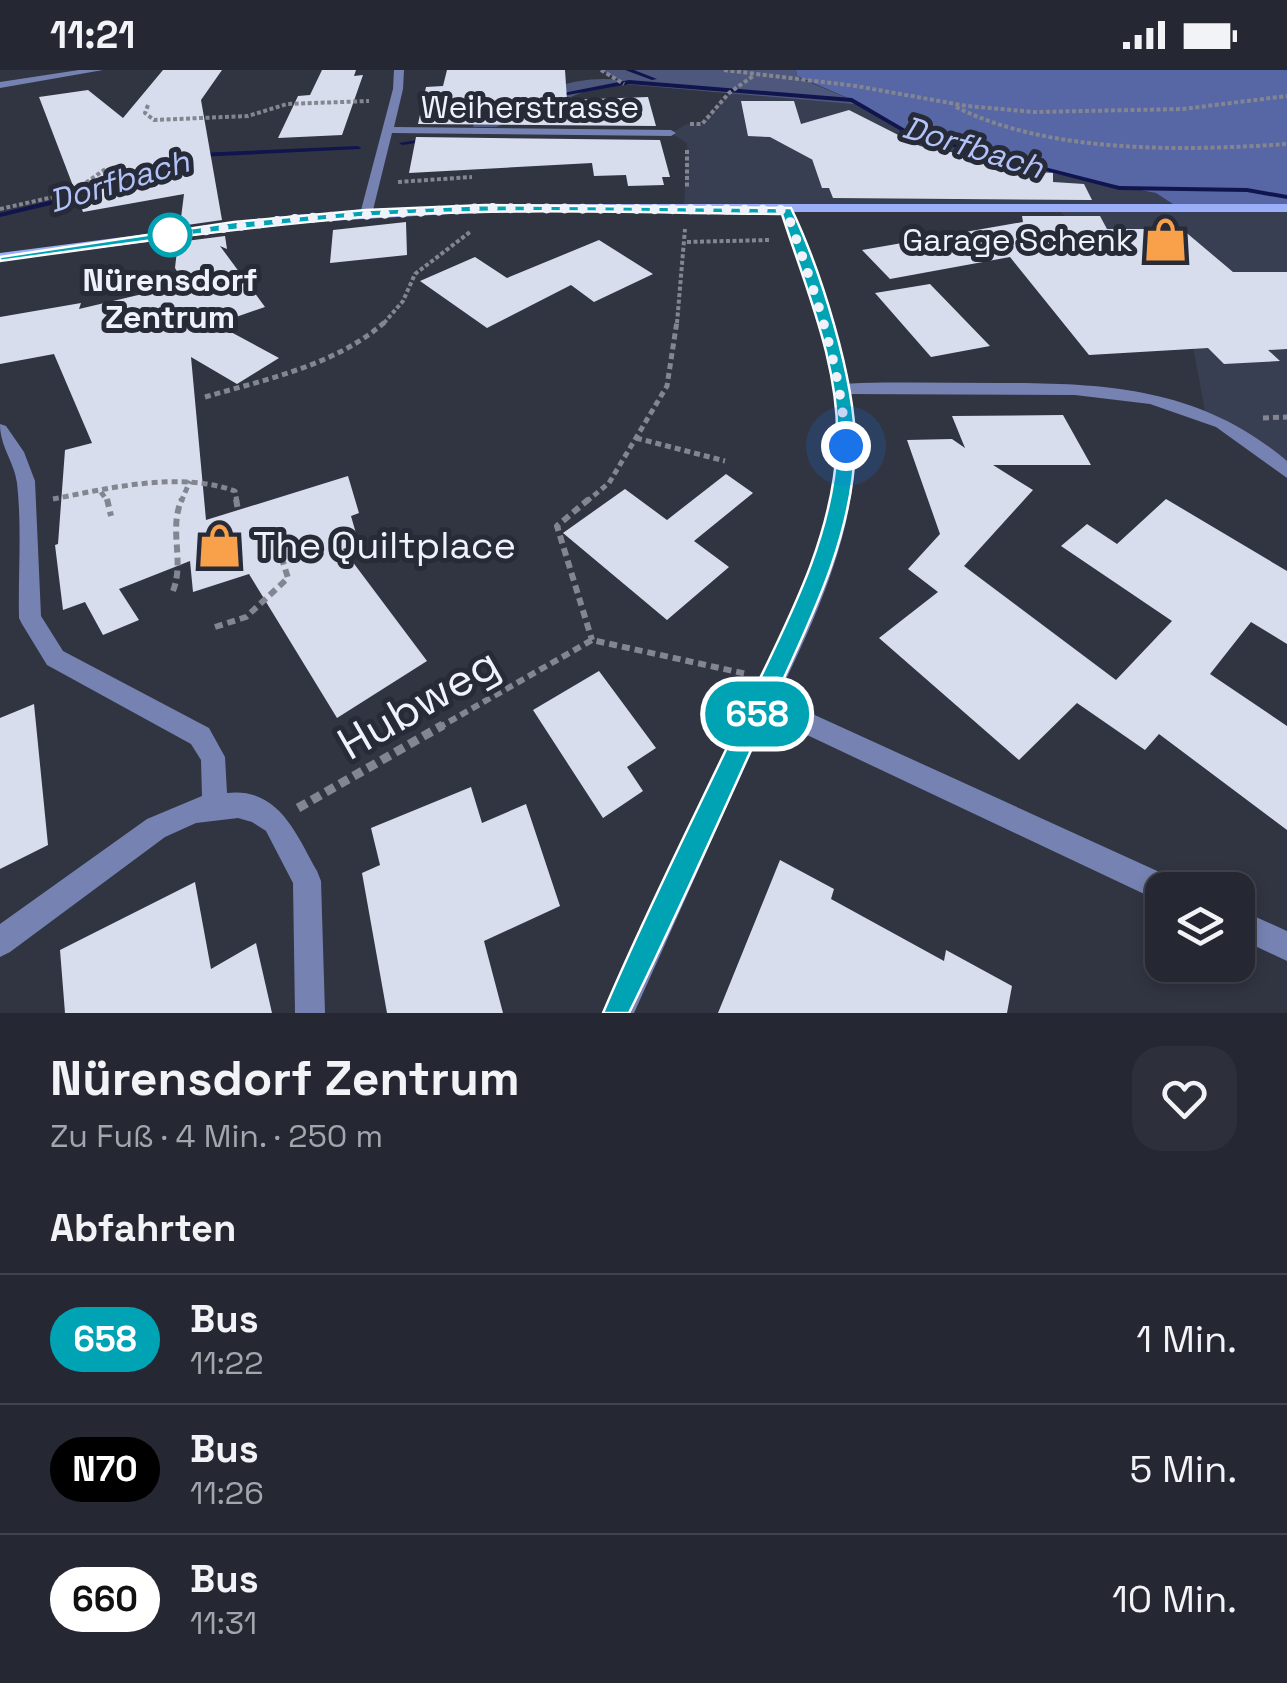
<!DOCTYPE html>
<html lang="de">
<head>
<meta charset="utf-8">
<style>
	:root { --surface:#252832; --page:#2d303a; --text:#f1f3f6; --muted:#a3a6ac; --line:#42444d }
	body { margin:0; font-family:"Space Grotesk",sans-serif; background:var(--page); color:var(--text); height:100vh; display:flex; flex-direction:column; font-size:38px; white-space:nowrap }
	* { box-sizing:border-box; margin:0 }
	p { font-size:32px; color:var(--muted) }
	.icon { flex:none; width:55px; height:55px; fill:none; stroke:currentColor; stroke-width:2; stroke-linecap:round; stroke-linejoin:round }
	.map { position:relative; height:943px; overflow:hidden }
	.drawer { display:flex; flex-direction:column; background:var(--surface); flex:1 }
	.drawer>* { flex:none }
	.badge { padding:0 20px; border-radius:32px; font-size:35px; line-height:65px }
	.buttons { position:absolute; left:1145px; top:802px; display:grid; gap:20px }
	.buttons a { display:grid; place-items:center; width:110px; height:110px; border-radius:20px; background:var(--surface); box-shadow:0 5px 15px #0003,0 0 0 2px var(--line); font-size:50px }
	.you { position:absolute; width:50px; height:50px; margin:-25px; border:8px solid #fff; border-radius:50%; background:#1a73e8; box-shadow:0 0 0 15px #1a73e833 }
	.map>.badge { position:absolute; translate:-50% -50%; box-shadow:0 0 0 5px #fff }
	h2 { padding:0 50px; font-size:38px; line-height:90px }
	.round { display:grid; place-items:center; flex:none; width:105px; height:105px; border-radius:30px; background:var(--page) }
	.overview { display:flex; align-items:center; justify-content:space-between; height:170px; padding:0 50px }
	h1 { font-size:48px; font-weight:800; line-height:75px }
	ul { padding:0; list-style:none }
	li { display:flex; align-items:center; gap:30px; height:130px; padding:0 50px; border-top:2px solid var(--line) }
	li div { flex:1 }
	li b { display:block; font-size:38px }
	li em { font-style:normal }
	li .badge { min-width:110px; font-weight:700; text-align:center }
	.status { display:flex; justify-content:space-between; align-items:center; height:70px; padding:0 50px; background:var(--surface); direction:ltr }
	.status svg { height:28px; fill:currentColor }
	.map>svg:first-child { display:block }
</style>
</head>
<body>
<div class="status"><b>11:21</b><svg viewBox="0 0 49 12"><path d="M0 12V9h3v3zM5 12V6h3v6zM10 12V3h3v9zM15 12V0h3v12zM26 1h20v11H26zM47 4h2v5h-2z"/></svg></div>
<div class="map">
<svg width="1287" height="943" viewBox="0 0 1287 943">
	<rect width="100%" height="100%" fill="#313542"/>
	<!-- built -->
	<path fill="#393f52" d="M 729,23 L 864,35 L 910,64 L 991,85 L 1006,94 L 1156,123 L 1179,138 L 1287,138 L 1287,401 L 1206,346 L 1193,277 L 1058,139 L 684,140 L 687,73 L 671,63 L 687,54 L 702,54 Z"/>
	<!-- green -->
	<path fill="#4e587c" d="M 601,0 L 796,0 L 797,7 L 864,35 L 624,14 L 588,20 L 496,57 L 473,57 L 475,50 C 522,30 567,4 619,10 Z"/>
	<!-- forest -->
	<path fill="#5766a4" d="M 796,0 L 1287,0 L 1287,138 L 1179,138 L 1156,123 L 1006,94 L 991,85 L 910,64 L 864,35 L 797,6 Z"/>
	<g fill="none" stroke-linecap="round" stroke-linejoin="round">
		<!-- stream -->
		<path fill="#11154d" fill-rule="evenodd" d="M 625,0 L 634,0 L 657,9 L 652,10 Z
			M 629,10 L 852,28 L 912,63 L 1119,116 L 1247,118 L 1287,125 L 1287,129 L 1247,122 L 1119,120 L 908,65 L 851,32 L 629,14 L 551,28 L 548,26 Z
			M 429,68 L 432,70 L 431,71 L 402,75 L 399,73 Z
			M 358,76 L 361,78 L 360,79 L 198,87 L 194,85 L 198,83 Z
			M 90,121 L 93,121 L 93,125 L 0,147 L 0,143 Z"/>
	</g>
	<!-- building -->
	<path fill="#d8ddee" d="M 163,0 L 222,0 L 201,30 L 222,150 L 180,156 L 184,124 L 83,142 L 39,27 L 88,20 L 123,48 Z
		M 322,0 L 356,0 L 354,6 L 363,5 L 342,65 L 278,68 L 298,26 L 310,25 Z
		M 447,0 L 565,0 L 567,30 L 648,27 L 656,56 L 418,54 L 426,17 L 443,16 Z
		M 741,31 L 794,31 L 801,54 L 849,40 L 920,76 L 1001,92 L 998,99 L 1053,103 L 1053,112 L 1084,114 L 1092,130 L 833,128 L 829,118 L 822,118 L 810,83 L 813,90 L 770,67 L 748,66 Z
		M 416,67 L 660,70 L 670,107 L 662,107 L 664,115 L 628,116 L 626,105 L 594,106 L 592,93 L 409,103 Z
		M 1022,146 L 1100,146 L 1107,159 L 1182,159 L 1233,202 L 1287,202 L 1287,279 L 1268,280 L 1280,291 L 1224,294 L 1208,278 L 1089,285 L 1010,187 L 890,209 L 862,180 L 1023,152 Z
		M 406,152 L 407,185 L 330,193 L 333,160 Z
		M 225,166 L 227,179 L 220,176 L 265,237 L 216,254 L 279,288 L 237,314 L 191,287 L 206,450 L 348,406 L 359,443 L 351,446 L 359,474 L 343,479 L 427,591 L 337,648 L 249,504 L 193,522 L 190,491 L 119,519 L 139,550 L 103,565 L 85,532 L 63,540 L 55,475 L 58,474 L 65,380 L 92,373 L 54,284 L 0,294 L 0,247 L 81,233 L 79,239 L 185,214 L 175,198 L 178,172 Z
		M 599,170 L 653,204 L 594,232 L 571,215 L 487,258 L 420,211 L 475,187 L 507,208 Z
		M 930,214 L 990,276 L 931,287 L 875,223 Z
		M 1063,345 L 1091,395 L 993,395 L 1033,420 L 964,496 L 1116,610 L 1172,551 L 1061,476 L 1087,454 L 1117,474 L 1166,429 L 1287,501 L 1287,574 L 1251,552 L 1210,604 L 1287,656 L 1287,760 L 1159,664 L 1145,680 L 1077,633 L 1019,690 L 879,568 L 938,522 L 908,499 L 940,464 L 907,370 L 952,369 L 965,378 L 952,346 Z
		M 726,404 L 753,423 L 694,471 L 729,497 L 667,550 L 563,463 L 625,419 L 667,450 Z
		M 599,601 L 656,678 L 627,697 L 643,721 L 603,748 L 533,640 Z
		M 34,634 L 48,775 L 0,799 L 0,648 Z
		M 471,717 L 482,753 L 526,734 L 560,836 L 484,871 L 503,943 L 387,943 L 362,803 L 380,795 L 371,758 Z
		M 780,790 L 834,819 L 831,829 L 944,891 L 946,880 L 1012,916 L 1007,943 L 718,943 Z
		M 195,812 L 211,899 L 256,873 L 272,943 L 65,943 L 60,880 Z"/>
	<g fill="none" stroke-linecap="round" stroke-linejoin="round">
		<!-- path-far3 -->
		<path stroke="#838691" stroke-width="4" stroke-dasharray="4 2.5" stroke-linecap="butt" d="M 601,0 L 624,14
			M 724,0 L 856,16 L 967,36 L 1034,42 L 1183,39 L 1287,26
			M 148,35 L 145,43 L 154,50 L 248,46 L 287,34 L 369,31
			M 956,37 C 1050,84 1184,81 1287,74
			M 690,54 L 702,54 L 729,23 L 753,6
			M 687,80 L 687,118
			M 398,112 L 472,107
			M 0,139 L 71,123 L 107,98
			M 687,172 L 770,170
			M 384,253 L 403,231 L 415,204 L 470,162
			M 677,253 L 685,159"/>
		<!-- path-far2 -->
		<path stroke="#838691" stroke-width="5" stroke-dasharray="6 4" stroke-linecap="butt" d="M 205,327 C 267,309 337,295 386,251
			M 1263,348 L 1287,347
			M 636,368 L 725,391
			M 101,422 L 108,432
			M 53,429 C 110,418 179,401 235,421 L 237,432
			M 181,432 L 190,411
			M 586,432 L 609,413 L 667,316 L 677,251"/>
		<!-- path-far1 -->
		<path stroke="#838691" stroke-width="6" stroke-dasharray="8 5" stroke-linecap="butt" d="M 107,429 L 111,446
			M 236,429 L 238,440
			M 589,429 L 557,456 L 592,570
			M 173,521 C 185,490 168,460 182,429
			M 215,557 L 246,547 L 288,508 L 283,492
			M 438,658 L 592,570 L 747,604"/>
		<!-- path -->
		<path stroke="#838691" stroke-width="9" stroke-dasharray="10 6" stroke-linecap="butt" d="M 298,738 L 443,655"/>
		<!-- minor -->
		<path fill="#7683b2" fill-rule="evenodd" d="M 79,0 L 103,0 L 0,18 L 0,12 Z
			M 394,0 L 404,0 L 403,19 L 394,57 L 671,60 L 676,63 L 671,66 L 392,63 L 372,144 L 366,148 L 360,144 L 393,19 Z
			M 861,313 C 907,312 953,313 999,313 C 1107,313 1201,318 1287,391 L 1287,408 L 1216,357 L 1150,334 L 1075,325 L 842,324 L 834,319 L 842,314 Z
			M 0,354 L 6,356 L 24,382 L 35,411 L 41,546 L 63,581 L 209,658 L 225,687 L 227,723 C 279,717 296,764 317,801 L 321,811 L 325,943 L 295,943 L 293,813 L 266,761 L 252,752 L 238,748 L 196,753 L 165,767 L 10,882 L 0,887 L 0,854 L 147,749 L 202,726 L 201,690 L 191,674 L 47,595 L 22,554 L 19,548 C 18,504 22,457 17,413 C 14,391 0,377 0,354 Z
			M 762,621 L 1177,810 L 1181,820 L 1162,820 L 1162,832 L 1157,830 L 754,640 L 750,632 L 754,624 Z
			M 1238,839 L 1287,861 L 1287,891 L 1238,868 Z"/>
		<!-- tertiary -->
		<path fill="#7683b2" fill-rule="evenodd" d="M 782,137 L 792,140 C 820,215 854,292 855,373 C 856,480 799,579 756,673 C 714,763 675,853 634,943 L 603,943 C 643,845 693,749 740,654 C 783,566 834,476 837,376 C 839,294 806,215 780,140 Z"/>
		<!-- secondary -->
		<path fill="#9baef8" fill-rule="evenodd" d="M 485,134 L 1287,134 L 1287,142 L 485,142 L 293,153 L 0,191 L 0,183 L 293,145 Z"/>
	</g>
	<!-- line -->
	<path fill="#00a3b4" stroke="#fff" stroke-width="2.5" d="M 485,135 L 791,138 C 820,198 856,311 855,378 C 852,477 801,568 762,656 C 717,755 673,854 629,943 L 603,943 C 648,836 702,732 751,627 C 789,548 832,468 837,378 C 841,298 806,219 782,144 C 642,143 502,137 363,147 C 241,157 121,174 0,191 L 0,187 L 234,152 L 366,140 Z"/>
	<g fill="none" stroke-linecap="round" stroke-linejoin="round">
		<!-- walk -->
		<path stroke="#eff2fa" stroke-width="10" stroke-dasharray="0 18" d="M 170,165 L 293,149 L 485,138 L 786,140 C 814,220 840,291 846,376"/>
	</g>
	<!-- icons -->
	<defs>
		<symbol id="shop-bare" viewBox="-9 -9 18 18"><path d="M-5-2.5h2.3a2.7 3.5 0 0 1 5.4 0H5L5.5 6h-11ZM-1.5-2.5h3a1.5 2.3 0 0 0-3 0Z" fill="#f8a14a" stroke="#272b37" stroke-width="2.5" paint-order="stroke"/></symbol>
	</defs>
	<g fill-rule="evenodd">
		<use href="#shop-bare" x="1134" y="138" width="63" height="63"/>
		<use href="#shop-bare" x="188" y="444" width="63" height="63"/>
	</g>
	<!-- markers -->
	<circle fill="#fff" stroke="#00a3b4" stroke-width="5" cx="170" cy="165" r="20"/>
	<g text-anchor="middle" stroke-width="10" stroke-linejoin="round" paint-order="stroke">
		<!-- far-street labels -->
		<g font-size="32" fill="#eff2fa" stroke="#272b37">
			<text x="530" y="48">Weiherstrasse</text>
		</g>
		<!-- far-water labels -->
		<g font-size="32" font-style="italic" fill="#b3c3f9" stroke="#272b37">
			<text transform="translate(973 77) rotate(17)" y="11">Dorfbach</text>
			<text transform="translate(119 111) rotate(-17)" y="11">Dorfbach</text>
		</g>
		<!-- far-poi labels -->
		<g font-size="32" fill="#eff2fa" stroke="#272b37" text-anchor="end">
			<text x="1133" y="181">Garage Schenk</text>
		</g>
		<!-- far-stop labels -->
		<g font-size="32" font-weight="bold" fill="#eff2fa" stroke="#272b37">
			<text x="170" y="221">Nürensdorf<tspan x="170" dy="37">Zentrum</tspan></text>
		</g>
		<!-- poi labels -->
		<g font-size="38" fill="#eff2fa" stroke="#272b37" text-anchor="start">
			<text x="253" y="488">The Quiltplace</text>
		</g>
		<!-- near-street labels -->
		<g font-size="45" fill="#eff2fa" stroke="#272b37">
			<text transform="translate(418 633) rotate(-30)" y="16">Hubweg</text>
		</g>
	</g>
</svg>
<div class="buttons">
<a><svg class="icon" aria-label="layers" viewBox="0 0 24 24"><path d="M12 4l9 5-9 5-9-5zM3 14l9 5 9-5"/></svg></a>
</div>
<div class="you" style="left:846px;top:376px"></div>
<b class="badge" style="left:757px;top:644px;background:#00a3b4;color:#fff">658</b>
</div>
<section class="drawer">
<div class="overview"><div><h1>Nürensdorf Zentrum</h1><p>Zu Fuß · 4 Min. · 250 m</p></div><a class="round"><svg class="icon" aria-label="heart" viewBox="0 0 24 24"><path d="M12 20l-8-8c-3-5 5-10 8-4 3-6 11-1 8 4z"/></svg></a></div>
<h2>Abfahrten</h2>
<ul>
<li><span class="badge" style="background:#00a3b4;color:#fff">658</span><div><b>Bus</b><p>11:22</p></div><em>1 Min.</em></li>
<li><span class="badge" style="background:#000;color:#fff">N70</span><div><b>Bus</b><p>11:26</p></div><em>5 Min.</em></li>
<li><span class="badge" style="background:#fff;color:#111">660</span><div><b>Bus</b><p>11:31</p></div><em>10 Min.</em></li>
</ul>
</section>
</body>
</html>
